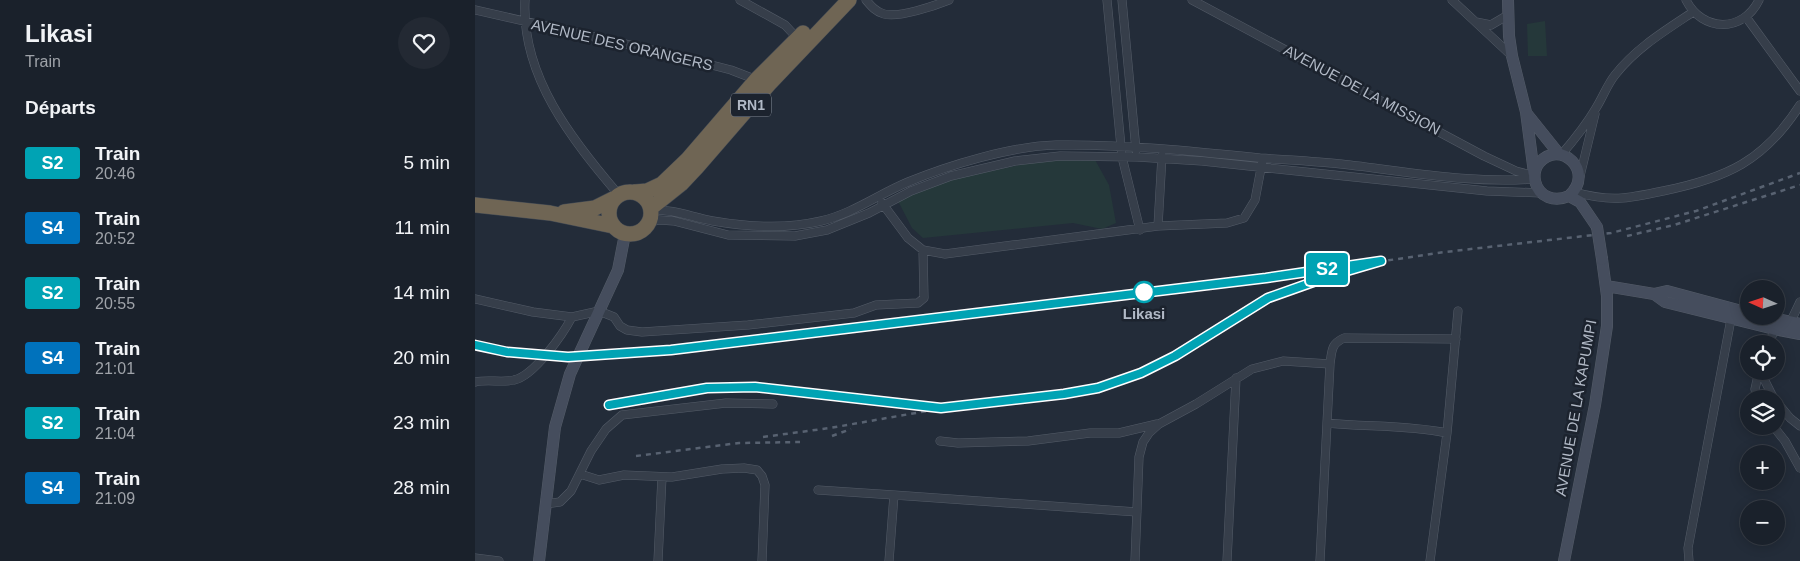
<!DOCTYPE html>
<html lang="fr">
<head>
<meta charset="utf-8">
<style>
	:root { --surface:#1a212b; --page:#232933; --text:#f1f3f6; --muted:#9fa3a9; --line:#383e47 }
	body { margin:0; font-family:Arial,sans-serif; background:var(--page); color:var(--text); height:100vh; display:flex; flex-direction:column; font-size:19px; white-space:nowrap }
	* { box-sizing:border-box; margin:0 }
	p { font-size:16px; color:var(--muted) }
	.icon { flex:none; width:28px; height:28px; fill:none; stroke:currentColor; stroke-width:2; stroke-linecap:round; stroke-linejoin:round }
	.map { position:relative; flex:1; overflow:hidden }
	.sheet { display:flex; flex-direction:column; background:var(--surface); width:475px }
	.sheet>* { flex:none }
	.badge { padding:0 10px; border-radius:4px; font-size:18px; line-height:32px }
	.needle { width:32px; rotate:273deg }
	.fabs { position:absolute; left:1265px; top:280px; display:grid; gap:10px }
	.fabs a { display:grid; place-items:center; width:45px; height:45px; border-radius:50%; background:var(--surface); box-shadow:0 2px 12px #0003,0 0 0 1px var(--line); font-size:25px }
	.map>.badge { position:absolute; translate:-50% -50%; box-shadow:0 0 0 2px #fff }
	h2 { padding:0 25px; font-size:19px; line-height:45px }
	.round { display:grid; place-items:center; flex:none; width:52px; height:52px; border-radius:26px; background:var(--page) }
	.headline { display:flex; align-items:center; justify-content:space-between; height:85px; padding:0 25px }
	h1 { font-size:24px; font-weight:800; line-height:38px }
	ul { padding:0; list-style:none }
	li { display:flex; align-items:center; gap:15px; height:65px; padding:0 25px }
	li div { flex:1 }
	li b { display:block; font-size:19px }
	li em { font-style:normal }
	li .badge { min-width:55px; font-weight:700; text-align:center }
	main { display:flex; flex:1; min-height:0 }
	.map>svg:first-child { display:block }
</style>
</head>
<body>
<main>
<section class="sheet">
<div class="headline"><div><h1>Likasi</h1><p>Train</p></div><a class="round"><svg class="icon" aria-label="heart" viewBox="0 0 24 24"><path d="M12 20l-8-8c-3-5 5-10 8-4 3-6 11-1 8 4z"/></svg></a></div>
<h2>Départs</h2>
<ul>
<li><span class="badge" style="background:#00a3b4;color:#fff">S2</span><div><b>Train</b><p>20:46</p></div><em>5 min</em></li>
<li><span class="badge" style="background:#0072bc;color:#fff">S4</span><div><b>Train</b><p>20:52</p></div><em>11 min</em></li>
<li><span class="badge" style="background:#00a3b4;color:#fff">S2</span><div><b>Train</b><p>20:55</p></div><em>14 min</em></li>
<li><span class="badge" style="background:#0072bc;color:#fff">S4</span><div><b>Train</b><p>21:01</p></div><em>20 min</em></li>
<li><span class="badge" style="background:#00a3b4;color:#fff">S2</span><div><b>Train</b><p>21:04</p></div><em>23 min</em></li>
<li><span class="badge" style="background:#0072bc;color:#fff">S4</span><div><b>Train</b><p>21:09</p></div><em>28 min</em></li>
</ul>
</section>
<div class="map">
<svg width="1325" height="561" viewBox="0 0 1325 561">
	<rect width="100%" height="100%" fill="#232c39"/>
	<!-- green -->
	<path fill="#25383a" d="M 1070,21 L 1072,56 L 1053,56 L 1052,24 Z
		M 582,157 L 619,158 L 634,185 L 641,223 L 627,229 L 598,223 L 448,238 L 437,228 L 423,201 L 470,181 Z"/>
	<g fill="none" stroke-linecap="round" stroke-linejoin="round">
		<defs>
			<path id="street" d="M 50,0 C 46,76 97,140 144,195
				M 265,0 L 310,25 L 323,39
				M 391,0 C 396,6 401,12 409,14 C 424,18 459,6 474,0
				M 632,0 L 647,157 L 665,230
				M 647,0 L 661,150
				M 717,0 L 1009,156 L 1041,171 L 1059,176
				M 977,0 L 1037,56
				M 1211,0 C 1227,32 1268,33 1284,0
				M 0,10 L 194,54 L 256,70 L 282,80
				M 1271,17 L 1325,91
				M 1001,22 L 1016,25 L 1033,15
				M 1086,155 C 1099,140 1111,125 1121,108 C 1128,97 1132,85 1140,75 C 1161,48 1191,30 1218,12
				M 1105,176 L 1120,114
				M 1099,192 C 1136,202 1151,199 1188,191 C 1252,178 1289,161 1325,105
				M 407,203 L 433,238 L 448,250 L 470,254 L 683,226 L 752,223 L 769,218 L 780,200 L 787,163
				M 176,210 C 199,209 216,217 238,221 C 273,227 312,229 346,221 C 377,214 404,194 433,182 C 474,165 537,146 581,145 C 649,144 717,151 785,158 C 812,160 839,161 866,164 C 930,171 995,184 1059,179
				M 174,222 L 184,220 L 199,221 L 253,235 L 320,236 L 352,230 L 394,213 L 436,191 L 476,176 L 540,161 L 585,156 L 662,157 L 727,161 L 1012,191 L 1066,193
				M 683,226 L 687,156
				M 0,299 L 58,312 L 97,317
				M 1314,325 L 1325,302
				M 1294,344 L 1301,325
				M 1285,371 L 1299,399
				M 0,382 C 13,379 27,383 39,380 C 59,376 88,334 97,317 L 124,311 L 139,317 L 145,326 L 152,330 L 167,332 L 273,325 L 379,313 L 401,305 L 443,303 L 449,298 L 448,250
				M 1282,399 L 1280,389 L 1284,371
				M 1301,401 L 1315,418 L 1325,426
				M 852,423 C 892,427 933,425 972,433
				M 1298,426 L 1310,441 L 1325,468
				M 465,441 L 483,443 L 553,441 L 615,433 L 644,433 L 682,424
				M 105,474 L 124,480 L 149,475 L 197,477 L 247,469 L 269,468 L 282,470 L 287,476 L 290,485 L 287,561
				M 343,490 L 419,495
				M 70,504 L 85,502 L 96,491 L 116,451 L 131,429 L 147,415 L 251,403 L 298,404
				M 0,558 L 24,561
				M 183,561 L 187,477
				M 414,561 L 419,495 L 662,512
				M 660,561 L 664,457 L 668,442 L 674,433 L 684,424 L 721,404 L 777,369 L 808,361 L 855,364
				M 752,561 L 761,378
				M 845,561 L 855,364 C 857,350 856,344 869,338 L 981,339
				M 955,561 L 972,433 L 983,311
				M 1214,561 L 1213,548 L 1256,319"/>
			<path id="secondary" d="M 1033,0 L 1034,36 L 1037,56 L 1051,112 L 1059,173
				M 1052,114 L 1084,154
				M 1094,196 C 1121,172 1085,138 1064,163 C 1060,168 1059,175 1060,181 C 1064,198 1080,202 1094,196 L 1105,202 L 1122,227
				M 1131,286 L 1179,294 L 1190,302 L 1299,329 L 1325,334
				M 1179,294 L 1192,291 L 1274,313
				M 1289,316 L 1325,324
				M 64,561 L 80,427 L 95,374 L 143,270 L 150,234
				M 1089,561 L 1120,405 L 1132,326 L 1132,296 L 1127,259"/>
			<path id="highway" d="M134 213a21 21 0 1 1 42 0a21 21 0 1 1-42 0Z
				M 160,192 L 172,191 L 187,184 L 213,159 L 282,79 L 328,33
				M 0,205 L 75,213 L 138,226
				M 176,208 L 206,184 L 222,167 L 294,84 L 374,0
				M 89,212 L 120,208 L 138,199"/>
		</defs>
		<!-- street casing -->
		<use href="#street" stroke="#545c68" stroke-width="9"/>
		<!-- secondary casing -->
		<use href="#secondary" stroke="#545c68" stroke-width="12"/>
		<!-- highway casing -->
		<use href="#highway" stroke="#414954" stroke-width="16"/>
		<!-- street -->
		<use href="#street" stroke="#363e4a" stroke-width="8"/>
		<!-- secondary -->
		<use href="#secondary" stroke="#454d5d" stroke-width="11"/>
		<!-- highway -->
		<use href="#highway" stroke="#6f6554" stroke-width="15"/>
		<!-- rail -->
		<path stroke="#586271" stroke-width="2.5" stroke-dasharray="5 5" stroke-linecap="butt" d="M 1152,236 L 1199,225 L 1325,185
			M 0,345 L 32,352 L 93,357 L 195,350 L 700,289 L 827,273 L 970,252 L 1136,233 L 1221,211 L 1325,173
			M 134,405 L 232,388 L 280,387 L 466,408 L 589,394 L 623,388 L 666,373 L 700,356 L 793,298 L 865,273
			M 357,436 L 376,429
			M 288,437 L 355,428 L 452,411
			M 161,456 L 264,443 L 325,442"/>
		<defs>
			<path id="secondary-bridge" d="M 1122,227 L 1127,259"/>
		</defs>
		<!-- secondary-bridge casing -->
		<use href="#secondary-bridge" stroke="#545c68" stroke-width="12" stroke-linecap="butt"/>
		<!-- secondary-bridge -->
		<use href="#secondary-bridge" stroke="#454d5d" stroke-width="11"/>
	</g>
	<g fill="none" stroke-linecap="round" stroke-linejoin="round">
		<defs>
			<path id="line" d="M 0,345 L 32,352 L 93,357 L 196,350 L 791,278 L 906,261 L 855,276 L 793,298 L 700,356 L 666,373 L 623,388 L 589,394 L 466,408 L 280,387 L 232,388 L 134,405"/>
		</defs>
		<!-- line casing -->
		<use href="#line" stroke="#fff" stroke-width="11"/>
		<!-- line -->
		<use href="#line" stroke="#00a3b4" stroke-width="8"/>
	</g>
	<!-- markers -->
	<circle fill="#fff" stroke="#00a3b4" stroke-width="2.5" cx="669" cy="292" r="10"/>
	<g text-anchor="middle" stroke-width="5" stroke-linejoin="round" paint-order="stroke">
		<!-- shield labels -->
		<rect fill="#1c232e" stroke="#848c98" stroke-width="1" x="256" y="93.5" width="40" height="23" rx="4"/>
		<g font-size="14" font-weight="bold" fill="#b1b9c6">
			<text x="276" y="110">RN1</text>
		</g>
		<!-- street labels -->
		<g font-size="15" fill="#b1b9c6" stroke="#1c232e">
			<text transform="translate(147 45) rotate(13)" y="5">AVENUE DES ORANGERS</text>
			<text transform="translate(887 90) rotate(28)" y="5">AVENUE DE LA MISSION</text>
			<text transform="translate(1101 408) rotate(-80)" y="5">AVENUE DE LA KAPUMPI</text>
		</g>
		<!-- stop labels -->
		<g font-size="15" font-weight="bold" fill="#b1b9c6" stroke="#1c232e">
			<text x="669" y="319">Likasi</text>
		</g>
	</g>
</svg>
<div class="fabs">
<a><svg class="needle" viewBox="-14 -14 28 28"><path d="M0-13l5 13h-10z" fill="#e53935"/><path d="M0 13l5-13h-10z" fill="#9fa3a9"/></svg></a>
<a><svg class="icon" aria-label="locate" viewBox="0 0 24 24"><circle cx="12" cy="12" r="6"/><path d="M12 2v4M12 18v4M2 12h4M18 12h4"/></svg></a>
<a><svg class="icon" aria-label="layers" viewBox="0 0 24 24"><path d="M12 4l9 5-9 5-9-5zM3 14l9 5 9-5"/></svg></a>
<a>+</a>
<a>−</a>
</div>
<b class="badge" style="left:852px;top:269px;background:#00a3b4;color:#fff">S2</b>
</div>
</main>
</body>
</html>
